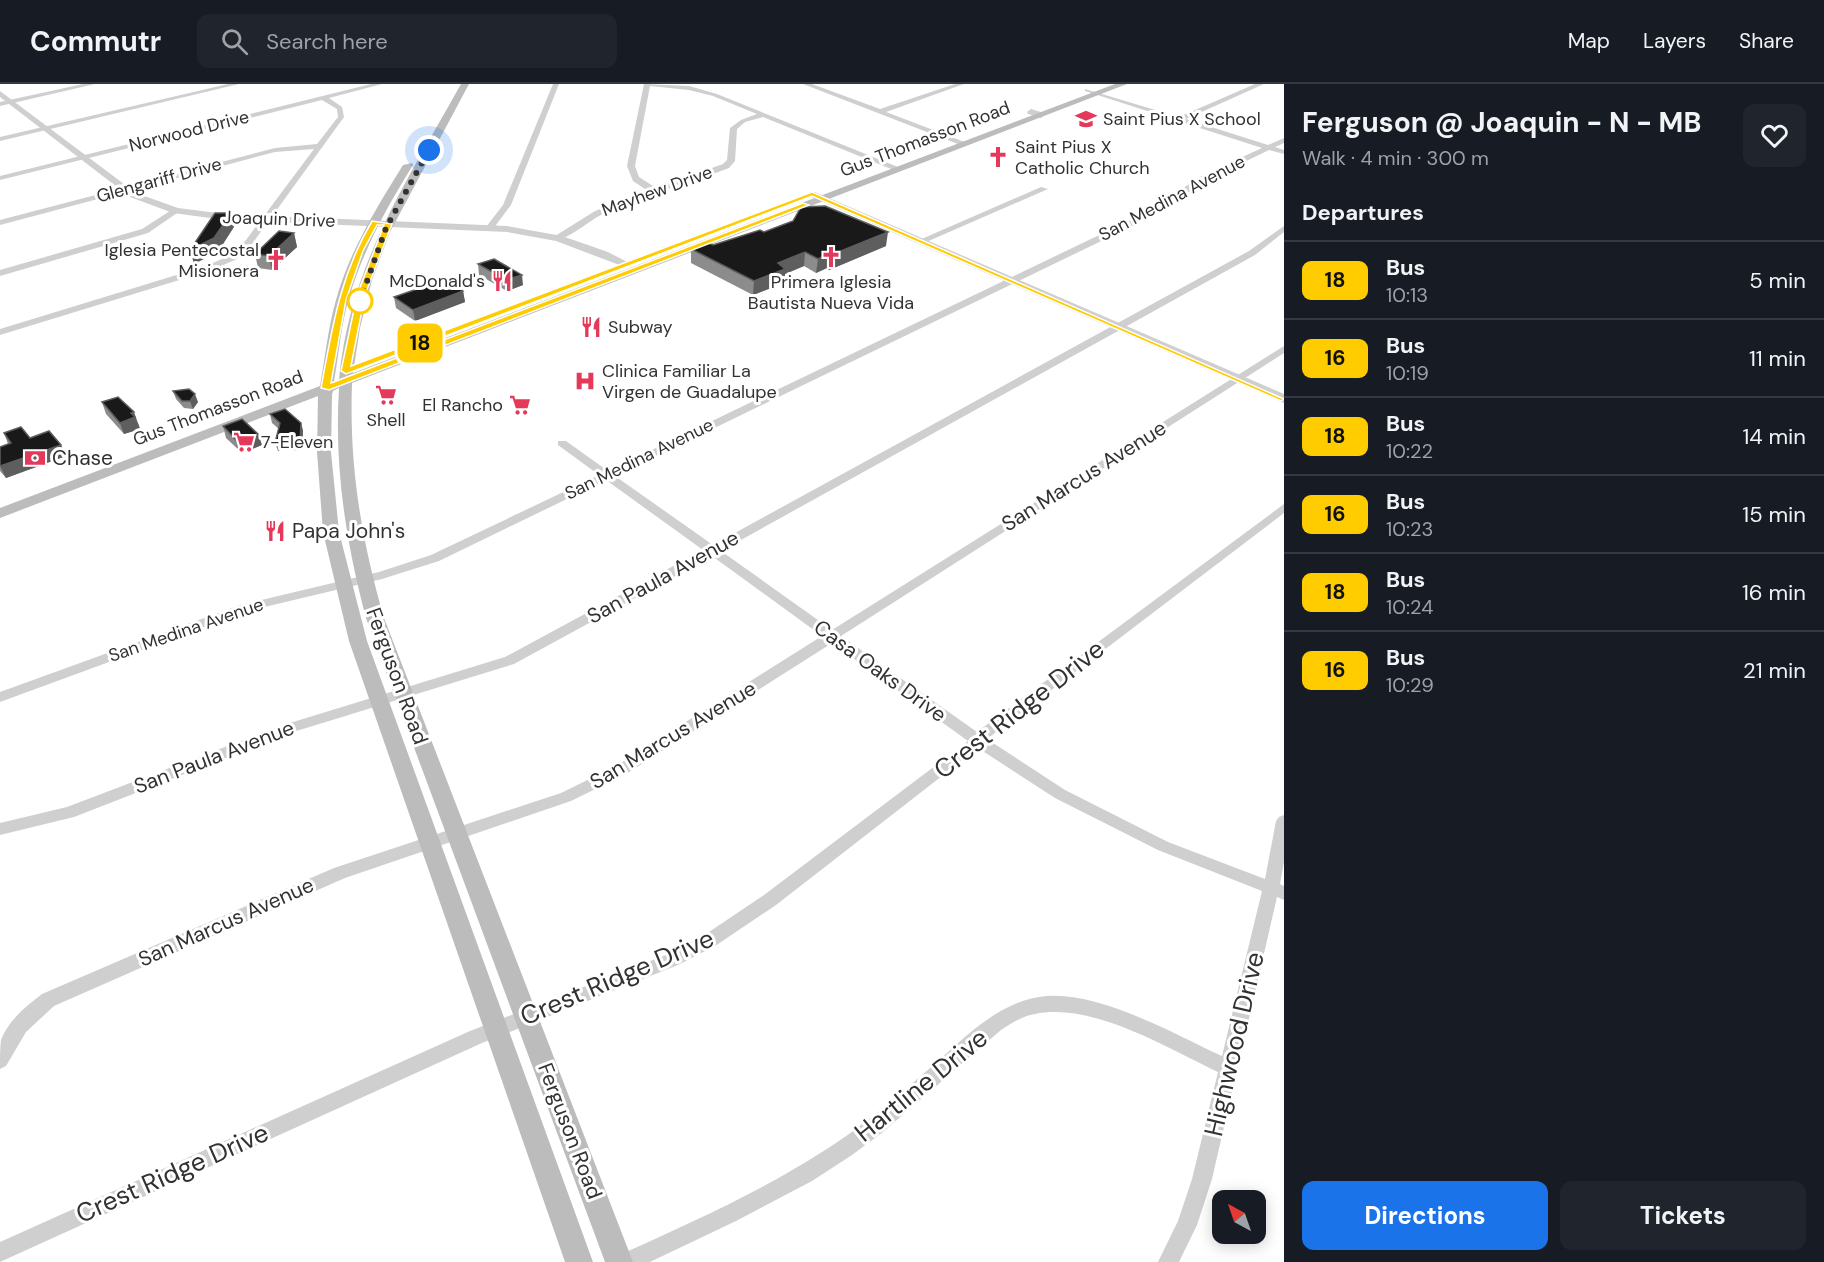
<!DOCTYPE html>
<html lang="en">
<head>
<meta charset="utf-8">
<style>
	:root { --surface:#171b24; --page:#20242c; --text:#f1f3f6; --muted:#9ea1a6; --line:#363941; --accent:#1a73e8 }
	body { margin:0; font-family:"DM Sans",sans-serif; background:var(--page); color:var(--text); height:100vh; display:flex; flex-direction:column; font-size:22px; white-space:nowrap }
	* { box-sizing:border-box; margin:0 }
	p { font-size:20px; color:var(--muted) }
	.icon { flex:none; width:33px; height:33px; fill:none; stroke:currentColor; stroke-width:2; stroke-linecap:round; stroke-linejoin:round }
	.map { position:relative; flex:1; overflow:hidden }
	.sheet { display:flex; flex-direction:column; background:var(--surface); width:540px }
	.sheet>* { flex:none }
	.badge { padding:0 12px; border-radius:9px; font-size:21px; line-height:39px }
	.needle { width:39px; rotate:320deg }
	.tools { position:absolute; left:1212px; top:1106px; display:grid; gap:12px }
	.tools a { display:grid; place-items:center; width:54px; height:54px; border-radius:12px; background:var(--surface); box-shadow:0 3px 15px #0003; font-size:30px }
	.you { position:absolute; width:30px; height:30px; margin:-15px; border:4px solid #fff; border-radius:50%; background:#1a73e8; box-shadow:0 0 0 9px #1a73e833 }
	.map>.badge { position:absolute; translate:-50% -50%; box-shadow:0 0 0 3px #fff }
	h2 { padding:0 18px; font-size:22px; line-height:54px }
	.round { display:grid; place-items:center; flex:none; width:63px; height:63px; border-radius:12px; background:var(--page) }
	.summary { display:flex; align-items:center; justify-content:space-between; height:102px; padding:0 18px }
	h1 { font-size:28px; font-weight:700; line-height:45px }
	.action { display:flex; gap:12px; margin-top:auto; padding:12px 18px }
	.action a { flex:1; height:69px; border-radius:12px; background:var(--accent); color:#fff; font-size:24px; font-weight:700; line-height:69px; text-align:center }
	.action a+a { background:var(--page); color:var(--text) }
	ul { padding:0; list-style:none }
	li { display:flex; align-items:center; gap:18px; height:78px; padding:0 18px; border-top:2px solid var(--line) }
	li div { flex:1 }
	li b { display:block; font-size:22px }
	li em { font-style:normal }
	li .badge { min-width:66px; font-weight:700; text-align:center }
	header { display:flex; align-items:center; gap:36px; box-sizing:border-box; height:84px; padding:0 30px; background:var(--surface); border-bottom:2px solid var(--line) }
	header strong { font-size:28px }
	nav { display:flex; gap:33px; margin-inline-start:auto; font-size:21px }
	.search { width:420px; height:54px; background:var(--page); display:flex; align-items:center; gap:15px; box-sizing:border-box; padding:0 21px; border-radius:12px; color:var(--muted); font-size:22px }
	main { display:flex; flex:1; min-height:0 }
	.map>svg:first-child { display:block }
</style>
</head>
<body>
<header>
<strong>Commutr</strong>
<div class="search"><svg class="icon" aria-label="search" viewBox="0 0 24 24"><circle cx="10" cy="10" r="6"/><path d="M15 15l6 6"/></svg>Search here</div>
<nav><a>Map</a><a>Layers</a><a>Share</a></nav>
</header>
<main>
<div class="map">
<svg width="1284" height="1178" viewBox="0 0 1284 1178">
	<rect width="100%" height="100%" fill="#fff"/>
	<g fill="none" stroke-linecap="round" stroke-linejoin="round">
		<!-- minor -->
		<path fill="#cfcfcf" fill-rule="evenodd" d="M 83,0 L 95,0 L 0,22 L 0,18 Z
			M 228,0 L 239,0 L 0,57 L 0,53 Z
			M 371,0 L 382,0 L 329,14 L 342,23 L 344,33 L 252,160 L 237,175 L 212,186 L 0,251 L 0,245 L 206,182 L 231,171 L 246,156 L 314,65 L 275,68 L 0,141 L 0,136 L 275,64 L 317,60 L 338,33 L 337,25 L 322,16 L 0,96 L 0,92 Z
			M 553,0 L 559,0 L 511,121 L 493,145 L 487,145 L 486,143 L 503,121 Z
			M 644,0 L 689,2 L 717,10 L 903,85 L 896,87 L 763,33 L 745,38 L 737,45 L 735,77 L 729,84 C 686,101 640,111 599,132 C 588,138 565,157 555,156 L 555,152 L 595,127 L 648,107 L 633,97 L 627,82 ZM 650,2 L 689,6 L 713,12 L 757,30 L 741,36 L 730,44 L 727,76 L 723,80 L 656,104 L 639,93 L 635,82 Z
			M 803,0 L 812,0 L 880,25 L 955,0 L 964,0 L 886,28 L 970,60 L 963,62 Z
			M 1255,0 L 1264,0 L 1186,35 L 1268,61 L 1284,54 L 1284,59 L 1275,63 L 1284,66 L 1284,70 L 1269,66 L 1209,95 L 1151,133 L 615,392 L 713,461 L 1249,167 L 1284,142 L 1284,148 L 1255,171 L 721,467 L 832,546 L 1284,262 L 1284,269 L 841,552 L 977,648 L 1284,420 L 1284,429 L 987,655 L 1065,706 L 1168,758 L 1265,795 L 1276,737 L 1279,733 L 1284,731 L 1284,778 L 1280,800 L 1284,802 L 1284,816 L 1277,813 L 1212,1095 L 1197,1141 L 1179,1178 L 1158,1178 L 1178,1137 L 1192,1095 L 1218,988 C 1167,964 1093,918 1035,930 C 1022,932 1012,939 1001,946 L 883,1048 L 852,1071 L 812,1097 L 736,1137 L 650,1178 L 616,1178 L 619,1171 C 688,1140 758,1109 822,1068 C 858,1046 890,1018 922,991 C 959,960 996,916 1047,912 C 1101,908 1174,950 1222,972 L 1262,807 L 1158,766 L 1055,714 L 978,664 L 776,821 L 715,862 L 678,881 L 482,959 L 0,1178 L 0,1158 L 470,947 L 666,871 L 703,852 L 764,811 L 968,657 L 832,559 L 626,690 L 571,717 L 345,794 L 54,922 L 26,948 L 6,982 L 0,985 C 0,976 0,964 1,956 C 8,937 26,922 42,910 L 334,784 L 561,709 L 616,682 L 822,552 L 712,472 L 514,580 L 290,649 L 74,733 L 0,751 L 0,739 L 67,723 L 280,642 L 505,573 L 703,466 L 606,396 L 439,477 L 382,495 L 248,527 L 0,618 L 0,608 L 240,521 L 379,488 L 431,471 L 599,391 L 558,361 L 558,357 L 566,357 L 608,387 L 1145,129 L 1203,91 L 1262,64 L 1085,7 L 1085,5 L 1179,33 Z
			M 1041,103 L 1048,105 L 924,159 L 917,157 Z
			M 173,125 L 180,127 L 148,149 L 0,192 L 0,186 L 142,145 Z"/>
		<!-- tertiary -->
		<path fill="#cfcfcf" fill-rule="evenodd" d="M 0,7 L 136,109 L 178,124 L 225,130 L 507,142 L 562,152 L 608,168 L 631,180 L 630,182 L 622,182 L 556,157 L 507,148 L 225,136 L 173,129 L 130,113 L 0,13 Z
			M 1031,25 L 1044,29 L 1045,31 L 1041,34 L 1028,30 L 1027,28 Z
			M 809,108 L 815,108 L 1284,310 L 1284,319 L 809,112 Z"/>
		<!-- secondary -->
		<path fill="#bcbcbc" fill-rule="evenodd" d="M 461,0 L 469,0 L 390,148 L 372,196 L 360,244 L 353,289 L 1115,0 L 1127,0 L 352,299 C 349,382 361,454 384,534 L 633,1178 L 605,1178 L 366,534 C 346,458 334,384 339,304 L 333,307 L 332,311 L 331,368 L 339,448 L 367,557 L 593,1178 L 565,1178 L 349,557 L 323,448 L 317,368 L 318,312 L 0,434 L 0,424 L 320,302 C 325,274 328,244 336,216 C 349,168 377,123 403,81 L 412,79 L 413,81 C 387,123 363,166 349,214 C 341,240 339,270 334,297 L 339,295 C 350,180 407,97 461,0 Z"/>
	</g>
	<!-- wall -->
	<path fill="#8c8c8c" d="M 764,148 L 886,162 L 829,186 L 827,184 L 816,189 L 804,182 L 785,190 L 784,199 L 753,211 L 691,179 L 691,165 L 713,161 Z
		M 294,149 L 297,163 L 272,186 L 258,184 L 255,170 Z
		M 478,180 L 523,201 L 507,207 L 479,191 Z
		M 463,207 L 465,218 L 415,237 L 396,224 L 394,213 Z
		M 173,307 L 198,318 L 193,325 L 184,324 L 176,315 Z
		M 102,318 L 138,339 L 140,345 L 124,350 L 106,330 Z
		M 270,330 L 301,339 L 303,347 L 302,366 L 278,367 L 275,359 L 279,345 L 272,339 Z
		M 223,342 L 258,350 L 262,361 L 242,369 L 226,354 Z
		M 4,349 L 61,361 L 66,372 L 6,394 L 0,387 L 0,363 L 8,360 Z"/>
	<!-- shaded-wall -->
	<path fill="#5e5e5e" d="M 231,129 L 234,143 L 218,168 L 194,180 L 190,166 Z
		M 888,148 L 886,162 L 829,186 L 831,171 Z
		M 294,149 L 297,163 L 272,186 L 269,172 Z
		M 805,168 L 804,182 L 785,190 L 784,199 L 753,211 L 754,197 L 778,179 Z
		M 828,170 L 827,184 L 816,189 L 818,175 Z
		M 522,191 L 523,201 L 507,207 L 506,196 Z
		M 463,207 L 465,218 L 415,237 L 413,226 Z
		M 195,310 L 198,318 L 193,325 L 190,317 Z
		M 134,328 L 140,345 L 124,350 L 120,339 L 131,329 Z
		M 301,339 L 303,347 L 302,366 L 300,358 Z
		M 258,350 L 262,361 L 242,369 L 238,358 Z
		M 61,361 L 66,372 L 6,394 L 0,382 Z"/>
	<!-- building -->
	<path fill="#191919" stroke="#5e5e5e" stroke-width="1.5" d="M 825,122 L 888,148 L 831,171 L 828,170 L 818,175 L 805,168 L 778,179 L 785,185 L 754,197 L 691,165 L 709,159 L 713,161 L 760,146 L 764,148 L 793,137 L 801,123 Z
		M 215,129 L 231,129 L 214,154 L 190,166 Z
		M 279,147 L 294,149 L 269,172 L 255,170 Z
		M 494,175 L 522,191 L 506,196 L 478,180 Z
		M 446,195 L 463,207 L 413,226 L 394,213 Z
		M 189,305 L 195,310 L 190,317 L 182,317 L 173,307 Z
		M 118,313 L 134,328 L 131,329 L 135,333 L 120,339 L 102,318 Z
		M 285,325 L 301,339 L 300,358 L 275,359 L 280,339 L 270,330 Z
		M 242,335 L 258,350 L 238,358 L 223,342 Z
		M 21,343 L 30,354 L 49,347 L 61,361 L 0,382 L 0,363 L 11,359 L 4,349 Z"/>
	<!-- line -->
	<path fill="#fc0" stroke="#fff" stroke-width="1.5" d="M 812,108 L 1284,315 L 1281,317 L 812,112 L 346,290 L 341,287 L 357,211 L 384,141 L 377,141 L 363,167 L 346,216 L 331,299 L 803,119 L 809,121 L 329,306 L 321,304 C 332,244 340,191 372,137 L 392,140 L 365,211 L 351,282 Z"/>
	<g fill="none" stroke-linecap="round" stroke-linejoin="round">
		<!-- walk -->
		<path stroke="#323232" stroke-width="6" stroke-dasharray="0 10.8" d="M 360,217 L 386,144 L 429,66"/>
	</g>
	<!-- icons -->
	<defs>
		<symbol id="school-bare" viewBox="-9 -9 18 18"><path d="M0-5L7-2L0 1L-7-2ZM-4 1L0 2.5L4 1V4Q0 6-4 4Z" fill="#e4395b" stroke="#fff" stroke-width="2.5" paint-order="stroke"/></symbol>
		<symbol id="church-bare" viewBox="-9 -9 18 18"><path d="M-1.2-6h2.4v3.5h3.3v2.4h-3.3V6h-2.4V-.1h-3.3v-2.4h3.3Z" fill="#e4395b" stroke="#fff" stroke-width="2.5" paint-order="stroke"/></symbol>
		<symbol id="restaurant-bare" viewBox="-9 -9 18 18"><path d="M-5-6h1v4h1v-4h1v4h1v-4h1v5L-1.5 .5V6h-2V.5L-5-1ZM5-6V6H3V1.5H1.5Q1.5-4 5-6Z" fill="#e4395b" stroke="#fff" stroke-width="2.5" paint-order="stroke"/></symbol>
		<symbol id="hospital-bare" viewBox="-9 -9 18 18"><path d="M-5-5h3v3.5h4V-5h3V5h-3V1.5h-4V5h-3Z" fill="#e4395b" stroke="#fff" stroke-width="2.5" paint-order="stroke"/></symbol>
		<symbol id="supermarket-bare" viewBox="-9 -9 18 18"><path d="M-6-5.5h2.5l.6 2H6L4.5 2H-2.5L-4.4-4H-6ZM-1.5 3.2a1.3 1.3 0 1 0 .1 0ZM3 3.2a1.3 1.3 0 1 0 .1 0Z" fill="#e4395b" stroke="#fff" stroke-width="2.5" paint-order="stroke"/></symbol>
		<symbol id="bank-bare" viewBox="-9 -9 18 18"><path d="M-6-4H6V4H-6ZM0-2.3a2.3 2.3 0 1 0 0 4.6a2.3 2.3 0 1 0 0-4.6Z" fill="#e4395b" stroke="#fff" stroke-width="2.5" paint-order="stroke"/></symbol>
	</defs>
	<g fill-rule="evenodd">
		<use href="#school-bare" x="1071" y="20" width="30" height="30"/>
		<use href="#church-bare" x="983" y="58" width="30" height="30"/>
		<use href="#church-bare" x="816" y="158" width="30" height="30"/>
		<use href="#church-bare" x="261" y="161" width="30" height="30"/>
		<use href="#restaurant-bare" x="487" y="182" width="30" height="30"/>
		<use href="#restaurant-bare" x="576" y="228" width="30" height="30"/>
		<use href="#hospital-bare" x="570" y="282" width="30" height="30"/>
		<use href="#supermarket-bare" x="371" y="296" width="30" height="30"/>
		<use href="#supermarket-bare" x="505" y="306" width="30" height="30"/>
		<use href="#supermarket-bare" x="229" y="343" width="30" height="30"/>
		<use href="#bank-bare" x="20" y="359" width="30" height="30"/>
		<use href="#restaurant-bare" x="260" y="432" width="30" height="30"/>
	</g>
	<!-- markers -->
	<circle fill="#fff" stroke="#fc0" stroke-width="3" cx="360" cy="217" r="12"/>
	<g text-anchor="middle" stroke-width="6" stroke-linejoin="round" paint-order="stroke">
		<!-- far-poi labels -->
		<g font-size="18" fill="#323232" stroke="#fff" text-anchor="start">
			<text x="1103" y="41">Saint Pius X School</text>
			<text x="1015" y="69">Saint Pius X<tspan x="1015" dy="21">Catholic Church</tspan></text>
			<text x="259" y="172" text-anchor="end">Iglesia Pentecostal<tspan x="259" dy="21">Misionera</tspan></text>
			<text x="485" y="203" text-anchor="end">McDonald's</text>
			<text x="831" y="204" text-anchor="middle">Primera Iglesia<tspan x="831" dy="21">Bautista Nueva Vida</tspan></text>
			<text x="608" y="249">Subway</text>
			<text x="602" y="293">Clinica Familiar La<tspan x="602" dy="21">Virgen de Guadalupe</tspan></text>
			<text x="503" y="327" text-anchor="end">El Rancho</text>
			<text x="386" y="342" text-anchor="middle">Shell</text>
			<text x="261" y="364">7-Eleven</text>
		</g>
		<!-- far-street labels -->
		<g font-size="18" fill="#323232" stroke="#fff">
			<text transform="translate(189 47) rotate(-14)" y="6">Norwood Drive</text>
			<text transform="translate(925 55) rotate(-21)" y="6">Gus Thomasson Road</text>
			<text transform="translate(159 96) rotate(-15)" y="6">Glengariff Drive</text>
			<text transform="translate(657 107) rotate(-20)" y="6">Mayhew Drive</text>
			<text transform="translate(1172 114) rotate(-28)" y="6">San Medina Avenue</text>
			<text transform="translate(279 135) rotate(2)" y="6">Joaquin Drive</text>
			<text transform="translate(218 324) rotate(-21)" y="6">Gus Thomasson Road</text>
			<text transform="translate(639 375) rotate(-26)" y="6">San Medina Avenue</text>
			<text transform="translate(186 546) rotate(-19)" y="6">San Medina Avenue</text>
		</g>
		<!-- poi labels -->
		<g font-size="21" fill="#323232" stroke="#fff" text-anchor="start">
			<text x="52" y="381">Chase</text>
			<text x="292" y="454">Papa John's</text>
		</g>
		<!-- street labels -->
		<g font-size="21" fill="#323232" stroke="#fff">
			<text transform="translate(1084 392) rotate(-32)" y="7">San Marcus Avenue</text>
			<text transform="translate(663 493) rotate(-29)" y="7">San Paula Avenue</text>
			<text transform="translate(880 587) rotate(36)" y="7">Casa Oaks Drive</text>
			<text transform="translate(397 592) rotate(70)" y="7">Ferguson Road</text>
			<text transform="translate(673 651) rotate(-31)" y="7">San Marcus Avenue</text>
			<text transform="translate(214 673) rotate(-21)" y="7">San Paula Avenue</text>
			<text transform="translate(226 838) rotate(-24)" y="7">San Marcus Avenue</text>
			<text transform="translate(570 1047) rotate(69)" y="7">Ferguson Road</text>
		</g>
		<!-- near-street labels -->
		<g font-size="26" fill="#323232" stroke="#fff">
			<text transform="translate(1019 625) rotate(-38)" y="9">Crest Ridge Drive</text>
			<text transform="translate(617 893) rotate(-23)" y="9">Crest Ridge Drive</text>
			<text transform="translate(1234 960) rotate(-77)" y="9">Highwood Drive</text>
			<text transform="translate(921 1001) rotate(-39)" y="9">Hartline Drive</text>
			<text transform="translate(172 1089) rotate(-24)" y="9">Crest Ridge Drive</text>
		</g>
	</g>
</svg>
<div class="tools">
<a><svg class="needle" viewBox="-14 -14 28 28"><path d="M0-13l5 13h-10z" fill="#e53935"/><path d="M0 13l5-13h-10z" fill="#9ea1a6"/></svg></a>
</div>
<div class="you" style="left:429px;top:66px"></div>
<b class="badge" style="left:420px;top:259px;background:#fc0;color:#111">18</b>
</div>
<section class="sheet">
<div class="summary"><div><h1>Ferguson @ Joaquin - N - MB</h1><p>Walk · 4 min · 300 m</p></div><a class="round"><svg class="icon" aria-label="heart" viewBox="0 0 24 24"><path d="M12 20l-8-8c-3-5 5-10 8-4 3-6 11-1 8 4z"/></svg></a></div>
<h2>Departures</h2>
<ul>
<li><span class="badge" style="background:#fc0;color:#111">18</span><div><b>Bus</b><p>10:13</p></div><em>5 min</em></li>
<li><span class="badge" style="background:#fc0;color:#111">16</span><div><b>Bus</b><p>10:19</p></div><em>11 min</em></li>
<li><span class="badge" style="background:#fc0;color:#111">18</span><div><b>Bus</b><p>10:22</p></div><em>14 min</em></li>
<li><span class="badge" style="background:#fc0;color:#111">16</span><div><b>Bus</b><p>10:23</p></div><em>15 min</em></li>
<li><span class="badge" style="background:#fc0;color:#111">18</span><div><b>Bus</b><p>10:24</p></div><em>16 min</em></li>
<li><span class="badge" style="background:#fc0;color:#111">16</span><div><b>Bus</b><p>10:29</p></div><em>21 min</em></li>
</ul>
<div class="action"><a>Directions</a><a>Tickets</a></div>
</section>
</main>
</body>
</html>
